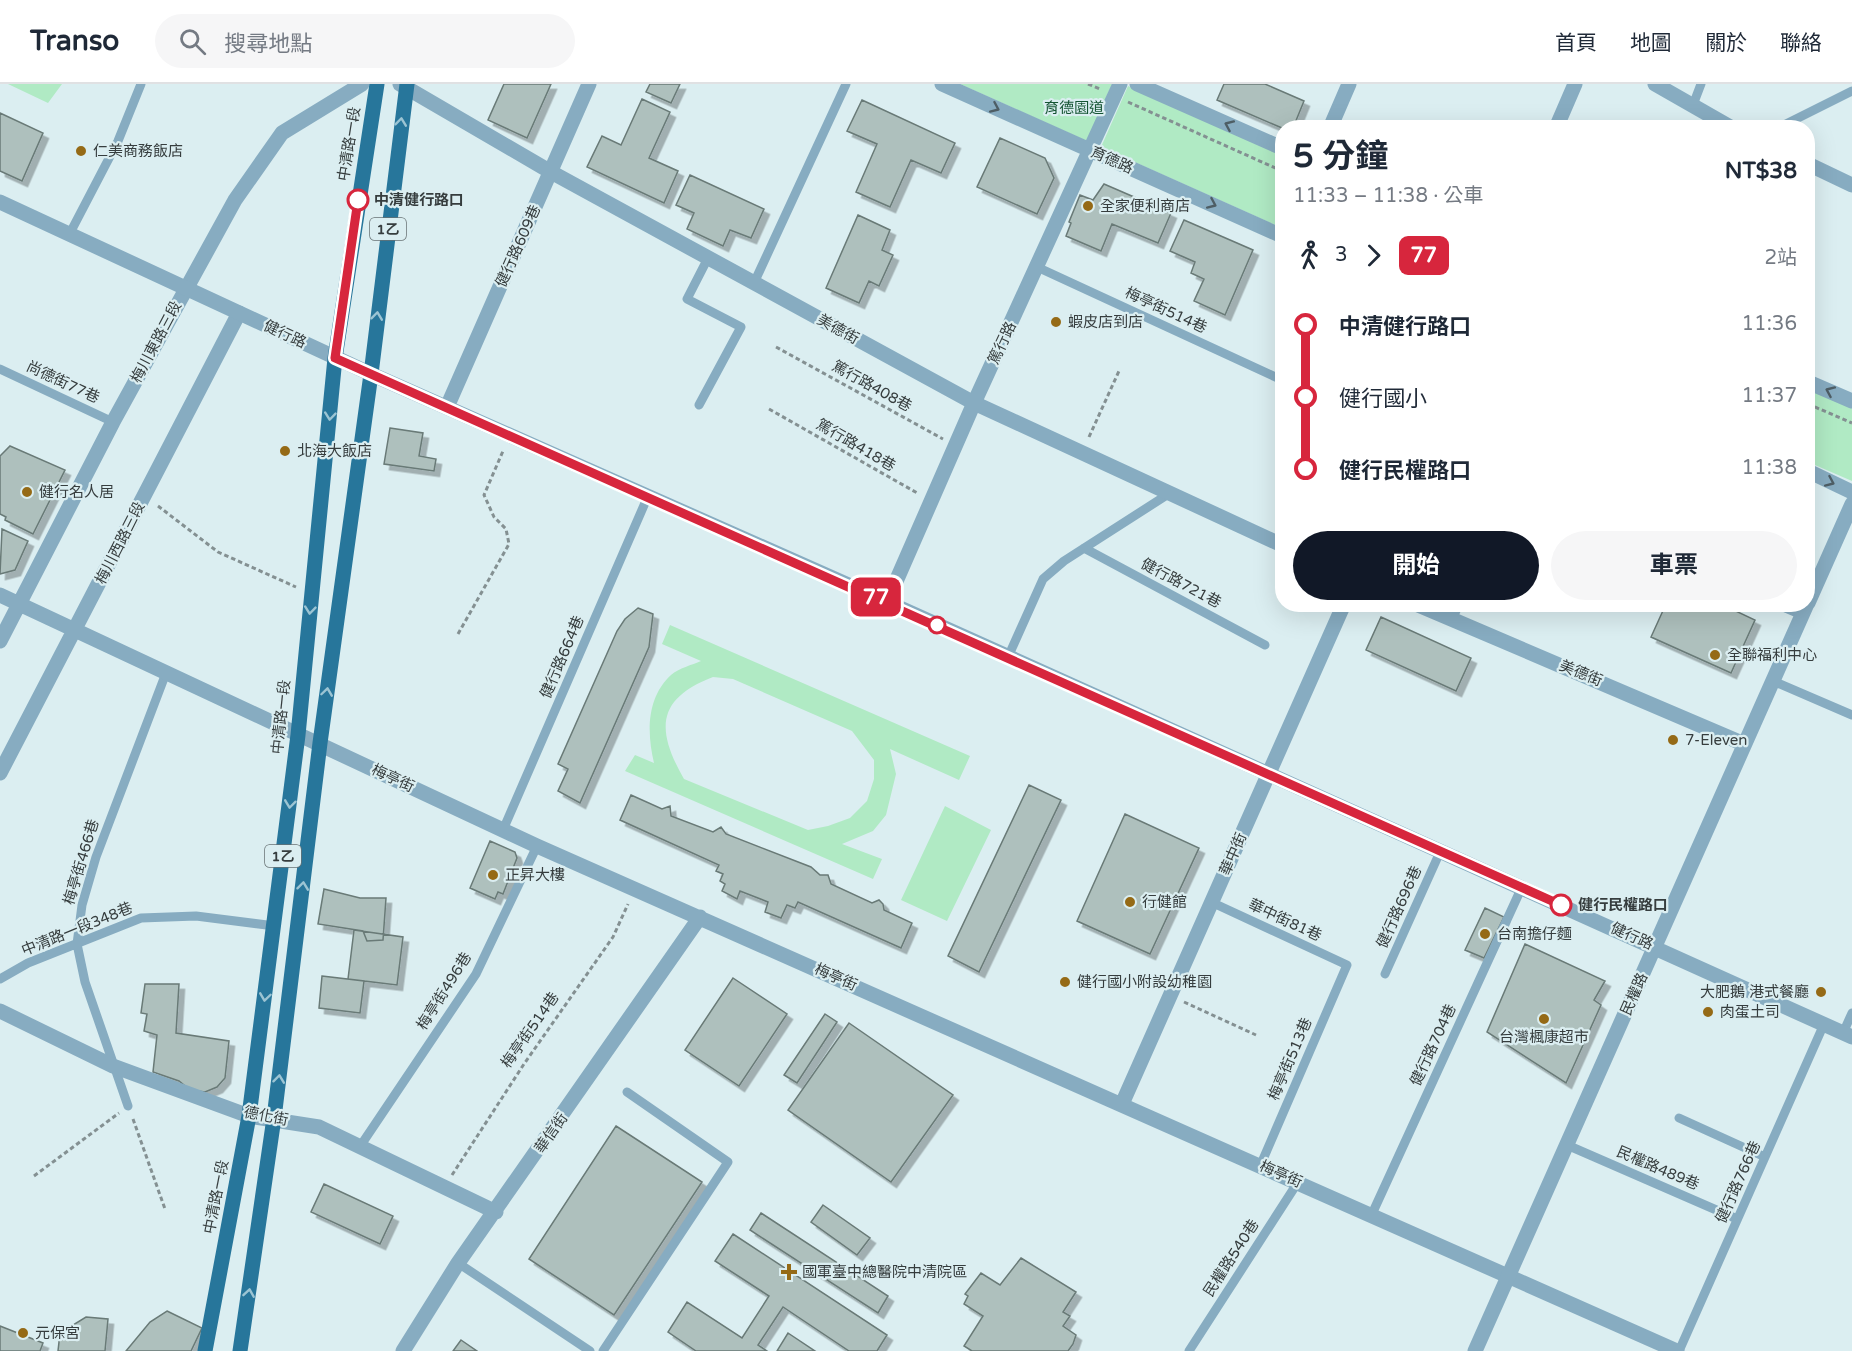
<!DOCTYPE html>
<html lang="zh-TW">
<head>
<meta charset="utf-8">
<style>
	:root { --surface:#fff; --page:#f6f6f7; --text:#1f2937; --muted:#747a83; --line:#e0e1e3; --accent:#111827 }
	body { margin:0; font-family:"Varela Round","Noto Sans TC",sans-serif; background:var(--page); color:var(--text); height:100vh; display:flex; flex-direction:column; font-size:22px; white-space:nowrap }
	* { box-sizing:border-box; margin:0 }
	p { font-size:20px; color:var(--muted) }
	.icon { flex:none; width:33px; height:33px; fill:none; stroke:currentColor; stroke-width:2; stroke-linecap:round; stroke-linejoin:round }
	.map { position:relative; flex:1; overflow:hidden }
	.sheet { position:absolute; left:1275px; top:36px; width:540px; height:492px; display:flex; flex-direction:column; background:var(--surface); border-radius:24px; box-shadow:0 6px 24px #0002 }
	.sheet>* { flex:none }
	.badge { padding:0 12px; border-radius:9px; font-size:21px; line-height:39px }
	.map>.badge { position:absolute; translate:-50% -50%; box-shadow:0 0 0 3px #fff }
	.legs { display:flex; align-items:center; gap:9px; height:66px; padding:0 18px; font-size:20px }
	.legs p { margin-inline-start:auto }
	.headline { display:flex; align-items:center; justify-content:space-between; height:102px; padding:0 18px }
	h1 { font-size:33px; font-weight:700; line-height:45px }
	.action { display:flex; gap:12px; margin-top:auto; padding:12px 18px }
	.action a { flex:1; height:69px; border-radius:36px; background:var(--accent); color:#fff; font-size:24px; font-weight:700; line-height:69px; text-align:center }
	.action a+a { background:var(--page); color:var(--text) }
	ul { padding:0 18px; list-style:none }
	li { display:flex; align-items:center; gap:21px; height:72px; font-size:22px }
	li i { display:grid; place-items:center; width:9px; height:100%; margin:0 8px; background:currentColor }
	li i::after { content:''; width:15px; height:15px; margin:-8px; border:4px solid; border-radius:50%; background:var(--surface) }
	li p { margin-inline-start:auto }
	li:first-child i { background:linear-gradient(#0000 50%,currentColor 0) }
	li:last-child i { background:linear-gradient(currentColor 50%,#0000 0) }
	header { display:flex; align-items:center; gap:36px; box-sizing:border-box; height:84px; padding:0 30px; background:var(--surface); border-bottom:2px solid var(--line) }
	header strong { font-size:28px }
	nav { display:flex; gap:33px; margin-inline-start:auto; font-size:21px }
	.search { width:420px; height:54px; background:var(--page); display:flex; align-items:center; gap:15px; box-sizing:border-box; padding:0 21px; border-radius:33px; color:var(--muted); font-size:22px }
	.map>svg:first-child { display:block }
</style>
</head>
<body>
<header>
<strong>Transo</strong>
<div class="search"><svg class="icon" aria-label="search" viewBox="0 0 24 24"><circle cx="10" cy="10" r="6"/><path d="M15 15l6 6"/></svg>搜尋地點</div>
<nav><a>首頁</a><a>地圖</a><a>關於</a><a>聯絡</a></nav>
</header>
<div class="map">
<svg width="1852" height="1267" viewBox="0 0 1852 1267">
	<defs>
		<filter id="shadow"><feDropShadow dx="5.5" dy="5.5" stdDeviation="0" flood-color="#0004"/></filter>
	</defs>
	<rect width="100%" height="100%" fill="#dbeef1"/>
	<!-- green -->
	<path fill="#b0eac4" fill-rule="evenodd" d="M 8,0 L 62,0 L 48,19 Z
		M 960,0 L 1112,0 L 1087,57 Z
		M 1128,2 L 1282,71 L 1282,144 L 1101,63 Z
		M 1808,303 L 1852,323 L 1852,397 L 1808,378 Z
		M 670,541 L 970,672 L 959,696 L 890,665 L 896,690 L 886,731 L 873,747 L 842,760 L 882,775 L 873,795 L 625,687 L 635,671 L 654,679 C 647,650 646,614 671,591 C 679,584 692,581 701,577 L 662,560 ZM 713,593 L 733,595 L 852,647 L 874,676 L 874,695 L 867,717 L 850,734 L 828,742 L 808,746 L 684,695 C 656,646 656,615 713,593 Z
		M 945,722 L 991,746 L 947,837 L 901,816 Z"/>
	<!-- building -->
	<path fill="#aec0bd" stroke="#697a77" stroke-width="1.5" filter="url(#shadow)" d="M 504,0 L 551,0 L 527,54 L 488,36 Z
		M 650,0 L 680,0 L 671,19 L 646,8 Z
		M 1224,0 L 1265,0 L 1304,17 L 1293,44 L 1282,44 L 1217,16 Z
		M 642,15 L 670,28 L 649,74 L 678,87 L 664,119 L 587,83 L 602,52 L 621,61 Z
		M 862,16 L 955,59 L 941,89 L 911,76 L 890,123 L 856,108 L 877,60 L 847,47 Z
		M 0,29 L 43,49 L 22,97 L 0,87 Z
		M 1000,54 L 1045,74 L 1054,94 L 1037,130 L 977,103 Z
		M 690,91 L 764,125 L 751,154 L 730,146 L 723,162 L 687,145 L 694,129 L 676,121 Z
		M 1104,100 L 1171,129 L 1158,159 L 1112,140 L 1101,167 L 1066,152 L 1071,139 L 1069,138 L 1080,111 L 1093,116 Z
		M 858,131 L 890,146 L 882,166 L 893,171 L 879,202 L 869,197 L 859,219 L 826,204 Z
		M 1184,136 L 1253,166 L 1225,231 L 1194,217 L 1204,195 L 1191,189 L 1195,178 L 1170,167 Z
		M 390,344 L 423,349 L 419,372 L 436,375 L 434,387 L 384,380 Z
		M 10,362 L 65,386 L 33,450 L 5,436 L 6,433 L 0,430 L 0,372 Z
		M 2,445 L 28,457 L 15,486 L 0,490 Z
		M 1666,520 L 1721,520 L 1755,536 L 1731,589 L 1651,553 Z
		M 638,524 L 653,530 L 649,563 L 580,719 L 558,707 L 568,685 L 558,680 L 617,547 L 625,535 Z
		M 1381,533 L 1471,574 L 1456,607 L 1366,566 Z
		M 1029,701 L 1061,716 L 979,888 L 948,872 Z
		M 631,711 L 662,725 L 670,722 L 671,732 L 713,748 L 721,743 L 726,750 L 811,783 L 820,791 L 828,791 L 831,800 L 872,819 L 879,816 L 883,820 L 884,826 L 912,839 L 901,864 L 798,818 L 795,824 L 787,821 L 781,834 L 765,828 L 768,818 L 740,807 L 737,815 L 722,807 L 725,800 L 720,797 L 723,790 L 716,787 L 719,781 L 620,736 Z
		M 1125,730 L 1199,764 L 1150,870 L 1077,837 Z
		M 490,757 L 515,768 L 517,774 L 503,810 L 498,808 L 495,815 L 470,804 Z
		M 324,805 L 360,814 L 386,814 L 383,856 L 367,857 L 363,847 L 318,840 Z
		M 1485,824 L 1504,833 L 1484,874 L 1465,866 Z
		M 354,846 L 403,853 L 397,901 L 348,895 Z
		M 1525,860 L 1605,897 L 1594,916 L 1601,921 L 1566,999 L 1487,948 Z
		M 322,892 L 364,897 L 360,929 L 319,924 Z
		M 733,894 L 787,930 L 739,1002 L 685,966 Z
		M 145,900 L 179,900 L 176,949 L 229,957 L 225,994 L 217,1003 L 205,1008 L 190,1006 L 179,997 L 153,988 L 157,951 L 144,947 L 147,930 L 141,929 Z
		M 825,930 L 837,938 L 797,999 L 784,991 Z
		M 849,939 L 953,1011 L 891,1098 L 788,1026 Z
		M 616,1042 L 702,1098 L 614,1231 L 529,1175 Z
		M 324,1100 L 393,1132 L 380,1160 L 311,1128 Z
		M 823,1121 L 870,1154 L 857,1171 L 811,1138 Z
		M 761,1129 L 888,1212 L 878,1229 L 750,1146 Z
		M 733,1150 L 887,1251 L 877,1267 L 849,1267 L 783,1223 L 758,1261 L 767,1267 L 696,1267 L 668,1248 L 687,1218 L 742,1254 L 769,1212 L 715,1177 Z
		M 1021,1174 L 1076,1208 L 1063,1228 L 1070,1232 L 1063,1242 L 1076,1251 L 1073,1260 L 1068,1267 L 972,1267 L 964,1262 L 983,1232 L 964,1220 L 968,1212 L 965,1210 L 981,1189 L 1000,1201 Z
		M 167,1227 L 202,1244 L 191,1267 L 126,1267 L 150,1238 Z
		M 86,1233 L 108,1235 L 105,1267 L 58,1267 L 60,1249 Z
		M 0,1242 L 43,1259 L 40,1267 L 0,1267 Z
		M 788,1249 L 815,1267 L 777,1267 Z
		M 461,1256 L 477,1267 L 453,1267 Z"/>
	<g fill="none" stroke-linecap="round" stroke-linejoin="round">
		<!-- path -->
		<path stroke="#849092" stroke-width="3" stroke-dasharray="4.5 3" stroke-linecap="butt" d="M 1088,0 L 1100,5
			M 1128,18 L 1282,87
			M 776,263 L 943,355
			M 1808,320 L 1852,339
			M 769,325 L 919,410
			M 1089,353 L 1119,287
			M 158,422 L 218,468 L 296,503
			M 458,550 L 509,460 L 506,445 L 494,433 L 484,411 L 503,367
			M 1184,918 L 1256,951
			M 133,1035 L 165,1125
			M 452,1091 L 524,980 L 613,853 L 628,820
			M 34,1092 L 119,1029"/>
		<!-- service -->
		<path stroke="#87acc1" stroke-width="9" d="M 1693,21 L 1701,0
			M 1778,44 L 1852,7
			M 69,151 L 118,57 L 141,0
			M 1037,183 L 1282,296
			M 754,199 L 846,0
			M 0,285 L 113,338
			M 699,321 L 741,243 L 687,215 L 708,174
			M 1084,464 L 1265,561
			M 1776,520 L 1802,531
			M 1452,536 L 1459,520
			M 1008,573 L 1043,495 L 1064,477 L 1170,409
			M 1773,597 L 1852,631
			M 503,746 L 648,412
			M 1211,818 L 1347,881 L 1261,1080
			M 1385,890 L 1440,768
			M 0,895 L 28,879 L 141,834 L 196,832 L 275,842
			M 1843,949 L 1852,929
			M 128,1022 L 85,898 L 77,860 L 82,821 L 96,773 L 166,589
			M 1679,1034 L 1765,1073
			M 361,1061 L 476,890 L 537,762
			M 1567,1061 L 1737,1135
			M 1372,1130 L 1521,805
			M 458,1179 L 590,1267
			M 603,1267 L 728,1078 L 627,1008
			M 1189,1267 L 1298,1098
			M 1679,1267 L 1824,940"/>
		<!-- minor -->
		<path stroke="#87acc1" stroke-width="15" d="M 400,0 L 551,88 L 974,319 L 1282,461
			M 942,0 L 1282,152
			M 1137,0 L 1282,64
			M 1655,0 L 1732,44
			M 1330,44 L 1349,0
			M 1556,44 L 1575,0
			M 1808,80 L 1852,101
			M 1808,298 L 1852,317
			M 447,323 L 589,0
			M 1808,387 L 1852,408
			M 0,511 L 537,762 L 1677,1267
			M 887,518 L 974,319 L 1120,0
			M 1416,520 L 1744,660
			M 0,557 L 113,338 L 235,116 L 282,49 L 362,0
			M 0,689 L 239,229
			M 0,927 L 113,982 L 249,1032 L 319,1043 L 496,1128
			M 1122,1020 L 1344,520
			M 403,1267 L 458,1179 L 700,833"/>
		<!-- tertiary -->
		<path stroke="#87acc1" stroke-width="15" d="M 0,118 L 371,290 L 887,518 L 1852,953
			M 1808,519 L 1852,420
			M 1475,1267 L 1807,520"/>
		<!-- primary -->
		<path stroke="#27769b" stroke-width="15" d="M 205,1267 L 249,1032 L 298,651 L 335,274 L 377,0
			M 240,1267 L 274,1034 L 320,659 L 371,290 L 407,0"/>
	</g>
	<!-- one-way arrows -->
	<defs><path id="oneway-chevron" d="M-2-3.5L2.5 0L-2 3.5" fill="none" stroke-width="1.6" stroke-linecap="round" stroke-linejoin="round" transform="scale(1.5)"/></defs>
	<g stroke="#4e5e65">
		<use href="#oneway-chevron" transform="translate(995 24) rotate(24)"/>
		<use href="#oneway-chevron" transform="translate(1229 41) rotate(-156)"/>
		<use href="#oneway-chevron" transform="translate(1212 120) rotate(24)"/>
		<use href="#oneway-chevron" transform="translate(1830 307) rotate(-156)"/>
		<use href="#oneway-chevron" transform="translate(1830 398) rotate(24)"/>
	</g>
	<g stroke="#9cc4d3">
		<use href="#oneway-chevron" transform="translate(401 38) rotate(-83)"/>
		<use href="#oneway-chevron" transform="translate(377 232) rotate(-83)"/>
		<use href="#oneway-chevron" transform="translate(330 332) rotate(96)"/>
		<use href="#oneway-chevron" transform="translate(310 526) rotate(96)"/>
		<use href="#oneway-chevron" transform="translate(327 608) rotate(-82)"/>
		<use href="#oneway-chevron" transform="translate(290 720) rotate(97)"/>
		<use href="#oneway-chevron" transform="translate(303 802) rotate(-83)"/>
		<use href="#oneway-chevron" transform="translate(265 913) rotate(98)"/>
		<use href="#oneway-chevron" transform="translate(279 995) rotate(-83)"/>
		<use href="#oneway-chevron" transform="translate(249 1209) rotate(-81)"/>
	</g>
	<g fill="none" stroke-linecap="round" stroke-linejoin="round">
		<defs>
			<path id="line-1" d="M 358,116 L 335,274 L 1561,821"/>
		</defs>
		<!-- line-1 casing -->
		<use href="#line-1" stroke="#fff" stroke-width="14"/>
		<!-- line-1 -->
		<use href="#line-1" stroke="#d7263d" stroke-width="9"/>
	</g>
	<!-- markers -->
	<g fill="#956a16" stroke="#dbeef1" stroke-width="2">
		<circle cx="81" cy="67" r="6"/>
		<circle cx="1088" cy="122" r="6"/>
		<circle cx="1056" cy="238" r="6"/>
		<circle cx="285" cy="367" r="6"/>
		<circle cx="27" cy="408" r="6"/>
		<circle cx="1715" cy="571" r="6"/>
		<circle cx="1673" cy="656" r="6"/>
		<circle cx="493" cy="791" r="6"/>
		<circle cx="1130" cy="818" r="6"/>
		<circle cx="1485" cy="850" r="6"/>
		<circle cx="1065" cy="898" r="6"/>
		<circle cx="1821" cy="908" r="6"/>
		<circle cx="1708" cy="928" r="6"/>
		<circle cx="1544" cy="935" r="6"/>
		<path d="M786 1179h6v6h6v6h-6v6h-6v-6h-6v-6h6z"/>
		<circle cx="23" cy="1249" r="6"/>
	</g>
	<g fill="#fff" stroke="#d7263d" stroke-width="3">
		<circle cx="358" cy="116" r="10"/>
		<circle cx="937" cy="541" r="8"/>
		<circle cx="1561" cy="821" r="10"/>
	</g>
	<g text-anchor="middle" stroke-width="4.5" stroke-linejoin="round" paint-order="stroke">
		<!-- shield labels -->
		<g fill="#dbeef1" stroke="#687274" stroke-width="1.5">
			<rect x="370" y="134" width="36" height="22" rx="4.5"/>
			<rect x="265" y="761" width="36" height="22" rx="4.5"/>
		</g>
		<g font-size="14" font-weight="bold" fill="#363d3e">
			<text x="388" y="150">1乙</text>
			<text x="283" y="777">1乙</text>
		</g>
		<!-- park labels -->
		<g font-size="15" fill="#165534" stroke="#dbeef1">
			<text x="1074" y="29">育德園道</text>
		</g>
		<!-- street labels -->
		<g font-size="15" fill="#363d3e" stroke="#dbeef1">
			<text transform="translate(349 60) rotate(-81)" y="5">中清路一段</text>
			<text transform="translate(1112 76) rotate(24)" y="5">育德路</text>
			<text transform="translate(518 162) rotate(-66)" y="5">健行路609巷</text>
			<text transform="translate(1166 226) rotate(25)" y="5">梅亭街514巷</text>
			<text transform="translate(838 245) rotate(29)" y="5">美德街</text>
			<text transform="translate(285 250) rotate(25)" y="5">健行路</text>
			<text transform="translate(156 258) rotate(-62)" y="5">梅川東路三段</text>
			<text transform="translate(1002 259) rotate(-65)" y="5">篤行路</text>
			<text transform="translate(63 298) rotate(25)" y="5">尚德街77巷</text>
			<text transform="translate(872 302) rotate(29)" y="5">篤行路408巷</text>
			<text transform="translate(856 361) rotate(30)" y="5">篤行路418巷</text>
			<text transform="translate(120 459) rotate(-63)" y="5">梅川西路三段</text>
			<text transform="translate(1181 499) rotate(28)" y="5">健行路721巷</text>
			<text transform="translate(562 573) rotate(-67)" y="5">健行路664巷</text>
			<text transform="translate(1581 589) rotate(22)" y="5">美德街</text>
			<text transform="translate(281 633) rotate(-84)" y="5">中清路一段</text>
			<text transform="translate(393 694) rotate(25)" y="5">梅亭街</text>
			<text transform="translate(1233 770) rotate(-66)" y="5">華中街</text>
			<text transform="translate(81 778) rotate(-73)" y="5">梅亭街466巷</text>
			<text transform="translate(1399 823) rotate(-66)" y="5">健行路696巷</text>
			<text transform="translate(1285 836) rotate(25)" y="5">華中街81巷</text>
			<text transform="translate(77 845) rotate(-22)" y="5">中清路一段348巷</text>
			<text transform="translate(1632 852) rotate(24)" y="5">健行路</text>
			<text transform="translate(836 893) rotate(24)" y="5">梅亭街</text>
			<text transform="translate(444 907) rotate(-58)" y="5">梅亭街496巷</text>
			<text transform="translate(1634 910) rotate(-66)" y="5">民權路</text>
			<text transform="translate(530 946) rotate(-55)" y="5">梅亭街514巷</text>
			<text transform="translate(1433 961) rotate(-65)" y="5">健行路704巷</text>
			<text transform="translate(1290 975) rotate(-67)" y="5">梅亭街513巷</text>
			<text transform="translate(266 1032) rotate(11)" y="5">德化街</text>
			<text transform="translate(551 1049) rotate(-55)" y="5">華信街</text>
			<text transform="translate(1658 1084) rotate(23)" y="5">民權路489巷</text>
			<text transform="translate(1281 1090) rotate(24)" y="5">梅亭街</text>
			<text transform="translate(1738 1098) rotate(-66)" y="5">健行路766巷</text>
			<text transform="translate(216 1113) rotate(-79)" y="5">中清路一段</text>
			<text transform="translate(1231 1174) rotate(-57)" y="5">民權路540巷</text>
		</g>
		<!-- poi labels -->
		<g font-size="15" fill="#363d3e" stroke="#dbeef1" text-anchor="start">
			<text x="93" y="72">仁美商務飯店</text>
			<text x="1100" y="127">全家便利商店</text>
			<text x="1068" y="243">蝦皮店到店</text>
			<text x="297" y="372">北海大飯店</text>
			<text x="39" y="413">健行名人居</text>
			<text x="1727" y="576">全聯福利中心</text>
			<text x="1685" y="661">7-Eleven</text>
			<text x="505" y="796">正昇大樓</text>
			<text x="1142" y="823">行健館</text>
			<text x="1497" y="855">台南擔仔麵</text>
			<text x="1077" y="903">健行國小附設幼稚園</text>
			<text x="1809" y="913" text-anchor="end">大肥鵝 港式餐廳</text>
			<text x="1720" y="933">肉蛋土司</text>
			<text x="1544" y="958" text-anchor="middle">台灣楓康超市</text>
			<text x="802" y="1193">國軍臺中總醫院中清院區</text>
			<text x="35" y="1254">元保宮</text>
		</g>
		<!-- stop labels -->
		<g font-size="15" font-weight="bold" fill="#363d3e" stroke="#dbeef1" text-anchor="start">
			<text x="374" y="121">中清健行路口</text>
			<text x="1578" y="826">健行民權路口</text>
		</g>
	</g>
</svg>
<b class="badge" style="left:876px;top:513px;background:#d7263d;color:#fff">77</b>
<section class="sheet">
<div class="headline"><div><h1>5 分鐘</h1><p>11:33 – 11:38 · 公車</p></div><b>NT$38</b></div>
<div class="legs"><svg class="icon" aria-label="walk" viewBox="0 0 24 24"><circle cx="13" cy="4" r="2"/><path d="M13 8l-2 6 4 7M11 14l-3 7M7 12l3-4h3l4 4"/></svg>3<svg class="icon" aria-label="forward" viewBox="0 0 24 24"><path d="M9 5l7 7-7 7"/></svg><b class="badge" style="background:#d7263d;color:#fff">77</b><p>2站</p></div>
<ul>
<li><i style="color:#d7263d"></i><b>中清健行路口</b><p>11:36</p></li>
<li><i style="color:#d7263d"></i><span>健行國小</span><p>11:37</p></li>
<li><i style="color:#d7263d"></i><b>健行民權路口</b><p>11:38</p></li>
</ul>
<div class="action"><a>開始</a><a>車票</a></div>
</section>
</div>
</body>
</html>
